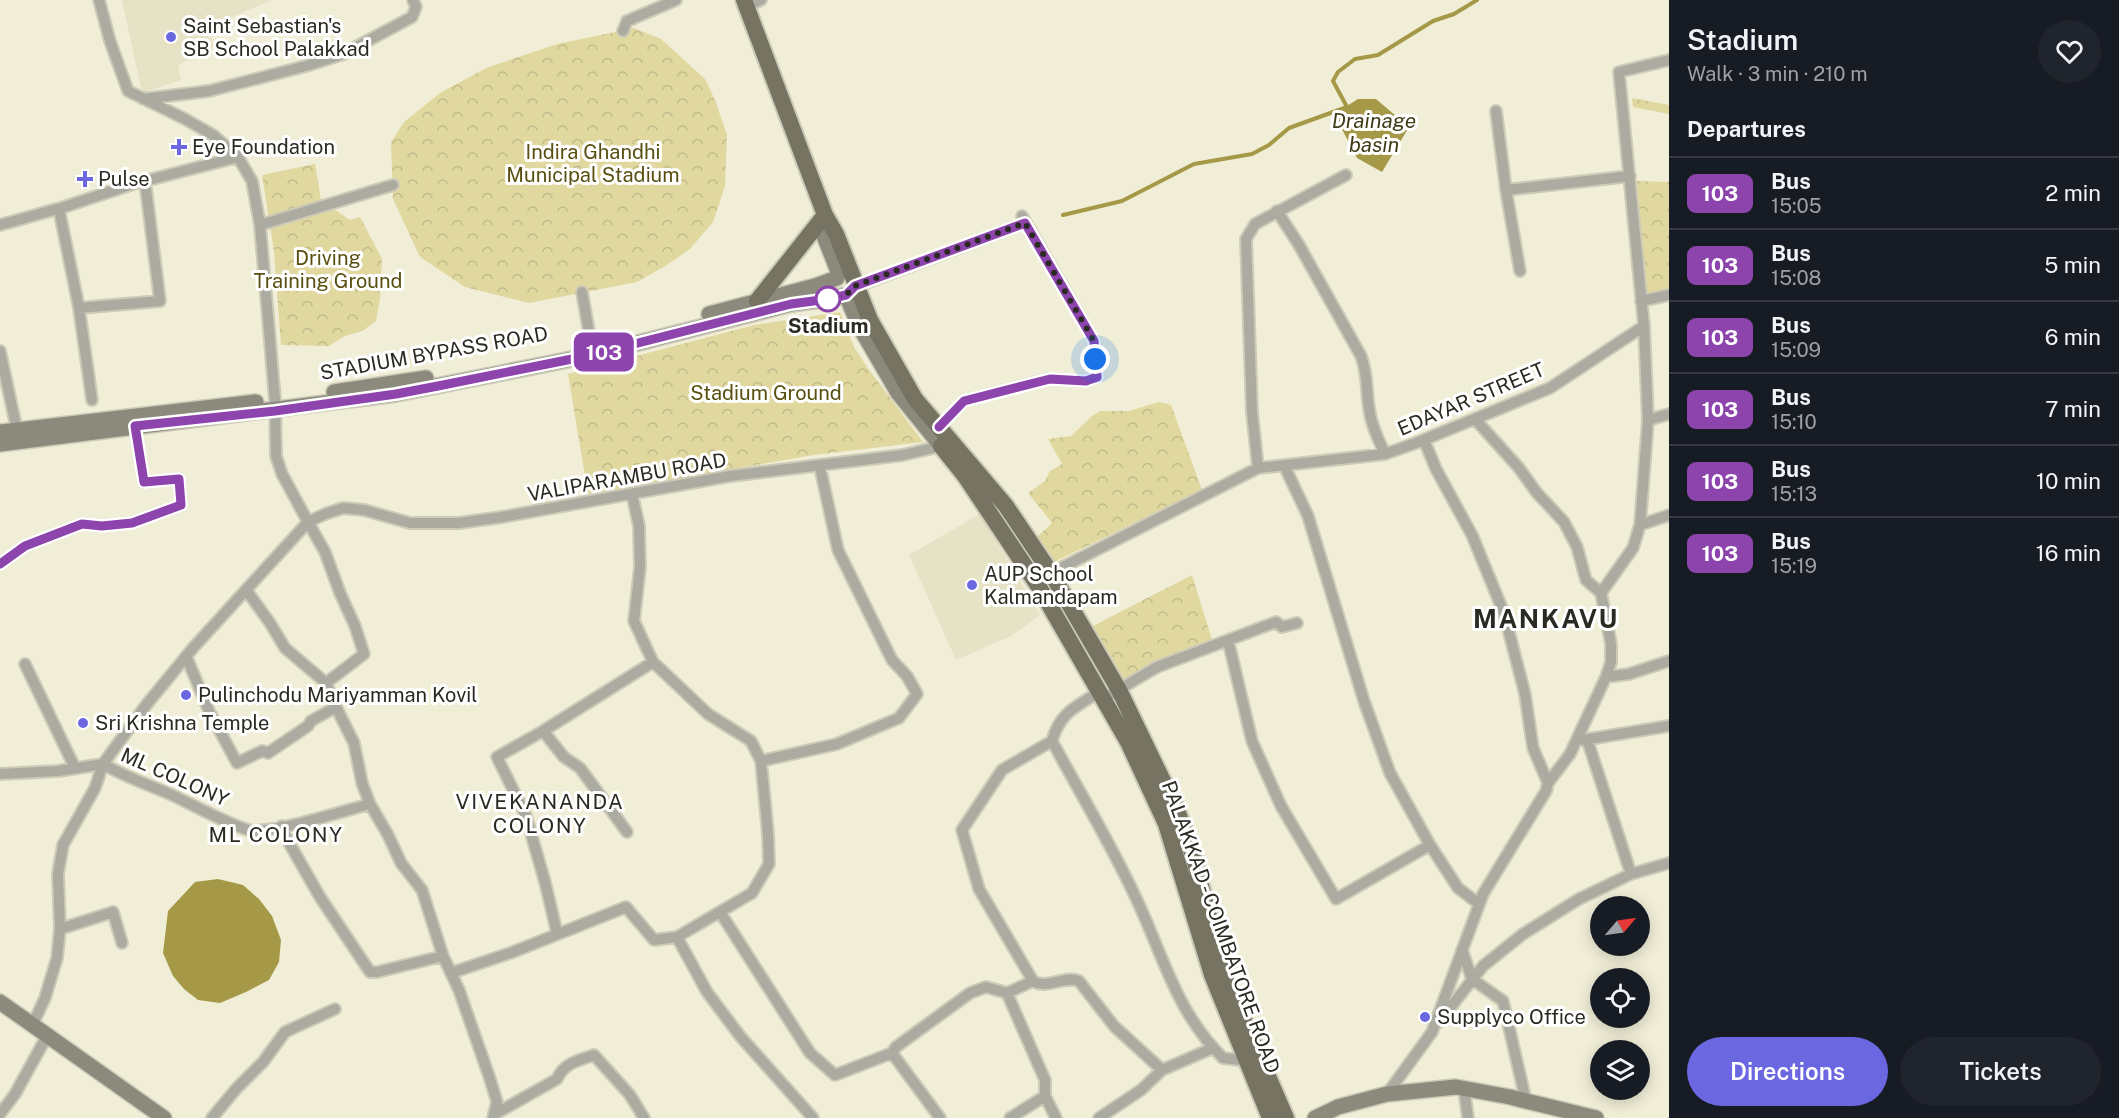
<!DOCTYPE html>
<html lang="en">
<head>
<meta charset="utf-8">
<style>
	:root { --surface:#171b24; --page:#20242c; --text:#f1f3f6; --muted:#9ea1a6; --line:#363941; --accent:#6b67e1 }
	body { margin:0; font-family:"Public Sans",sans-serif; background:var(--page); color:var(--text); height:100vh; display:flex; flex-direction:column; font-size:22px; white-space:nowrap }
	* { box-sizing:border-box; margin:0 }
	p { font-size:20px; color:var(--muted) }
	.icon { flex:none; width:33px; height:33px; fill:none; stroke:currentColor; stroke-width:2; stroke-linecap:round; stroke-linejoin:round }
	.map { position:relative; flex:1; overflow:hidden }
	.details { display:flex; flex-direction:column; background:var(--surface); width:450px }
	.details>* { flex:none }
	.badge { padding:0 12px; border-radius:9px; font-size:21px; line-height:39px }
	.needle { width:39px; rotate:61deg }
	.tools { position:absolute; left:1590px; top:896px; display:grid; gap:12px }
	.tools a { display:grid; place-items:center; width:60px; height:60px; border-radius:50%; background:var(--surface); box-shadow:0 3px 15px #0003; font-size:30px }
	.you { position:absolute; width:30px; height:30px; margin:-15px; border:4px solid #fff; border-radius:50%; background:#1a73e8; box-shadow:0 0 0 9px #1a73e833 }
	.map>.badge { position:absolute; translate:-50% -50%; box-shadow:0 0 0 3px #fff }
	h2 { padding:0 18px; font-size:22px; line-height:54px }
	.round { display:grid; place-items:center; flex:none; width:63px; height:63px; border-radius:32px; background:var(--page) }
	.headline { display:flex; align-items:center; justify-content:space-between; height:102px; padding:0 18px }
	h1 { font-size:28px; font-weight:600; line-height:45px }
	.primary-button { display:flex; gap:12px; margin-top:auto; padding:12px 18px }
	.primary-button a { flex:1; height:69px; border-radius:36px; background:var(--accent); color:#fff; font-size:24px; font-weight:600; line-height:69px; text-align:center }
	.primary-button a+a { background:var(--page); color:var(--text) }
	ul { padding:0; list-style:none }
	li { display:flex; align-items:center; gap:18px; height:72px; padding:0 18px; border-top:2px solid var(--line) }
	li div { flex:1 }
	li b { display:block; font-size:22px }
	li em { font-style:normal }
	li .badge { min-width:66px; font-weight:700; text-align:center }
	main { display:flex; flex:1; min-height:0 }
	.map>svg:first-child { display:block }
</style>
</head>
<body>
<main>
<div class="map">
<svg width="1669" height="1118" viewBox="0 0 1669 1118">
	<defs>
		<pattern id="forest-crowns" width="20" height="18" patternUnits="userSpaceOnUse" patternTransform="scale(1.5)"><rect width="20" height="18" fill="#e1d8a0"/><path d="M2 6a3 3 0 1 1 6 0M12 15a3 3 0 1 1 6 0" fill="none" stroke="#c1ba8a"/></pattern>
	</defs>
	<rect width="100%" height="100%" fill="#f1eed8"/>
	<!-- built -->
	<path fill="#e6e2c6" d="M 122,0 L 272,0 L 208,27 L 214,47 L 178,65 L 181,80 L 142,93 Z
		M 980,514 L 1040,615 L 1011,636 L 956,660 L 909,555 Z"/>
	<!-- forest -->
	<path fill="url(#forest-crowns)" d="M 634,28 L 661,39 L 705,79 L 715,100 L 727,135 L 725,186 L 713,222 L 690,249 L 667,265 L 637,282 L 529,303 L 465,287 L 420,257 L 393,199 L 391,142 L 404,122 L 440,93 L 486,68 L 557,44 Z
		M 1632,98 L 1669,105 L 1669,114 L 1633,107 Z
		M 315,164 L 321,200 L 350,220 L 360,217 L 382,259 L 380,298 L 376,321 L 362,331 L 345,336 L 329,346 L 281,345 L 274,252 L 262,175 Z
		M 1637,181 L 1669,182 L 1669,289 L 1645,295 Z
		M 840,312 L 854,347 L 867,367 L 923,442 L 814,455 L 588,494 L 568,374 L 754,325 Z
		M 1159,402 L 1171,405 L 1202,490 L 1052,563 L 1037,537 L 1052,523 L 1028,493 L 1045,481 L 1050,471 L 1062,464 L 1048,439 L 1071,436 L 1092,416 L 1100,411 L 1129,411 Z
		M 1192,575 L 1212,640 L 1164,659 L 1117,682 L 1089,628 Z"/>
	<!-- water -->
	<path fill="#a59846" d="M 1358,99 L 1376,99 L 1409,127 L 1382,172 L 1357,158 L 1334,114 Z
		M 218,879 L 243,885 L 259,899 L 272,916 L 281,940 L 279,962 L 269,980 L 246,992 L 220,1003 L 198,1000 L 184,989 L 173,976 L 163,953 L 168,911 L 195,882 Z"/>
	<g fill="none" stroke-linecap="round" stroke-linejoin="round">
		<!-- stream -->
		<path stroke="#a59846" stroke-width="4" d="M 1063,215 L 1122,201 L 1194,164 L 1252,154 L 1269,145 L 1289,128 L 1347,107 L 1333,81 L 1338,72 L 1355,59 L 1378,55 L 1433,21 L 1454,14 L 1477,0"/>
		<defs>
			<path id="street" d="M 747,6 L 761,0
				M 623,31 L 627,21 L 676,0
				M 143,99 L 209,91 L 306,66 L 343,54 L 412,17 L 416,7 L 413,0
				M 1496,111 L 1506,190 L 1520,271
				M 1506,190 L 1630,176
				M 59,209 L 79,308
				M 1277,211 L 1299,245 L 1361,356 C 1368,375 1366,389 1369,408 C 1371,424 1378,439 1385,454
				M 0,225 L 64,207 L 133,184 L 238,157
				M 260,225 L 393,185
				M 855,287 L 1025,223
				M 582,292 L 593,355
				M 1641,301 L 1669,295
				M 0,351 L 18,435
				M 92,400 L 79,308 L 160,301 L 145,181
				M 1475,419 L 1519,468 L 1537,493 L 1564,522 L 1577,547 L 1586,580 L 1601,593
				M 1648,420 L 1669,414
				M 939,427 L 964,401 L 1049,379 L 1086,381 L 1097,377 L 1094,341 L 1022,216
				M 1424,440 L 1436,469 L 1472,535 L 1504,613 L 1525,694 L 1533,748 L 1548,783
				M 1284,465 L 1308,516 L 1364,701 L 1390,773 L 1430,845 L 1458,888 L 1479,904
				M 1258,468 L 1252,412 L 1246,239 L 1255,224 L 1346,175
				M 1640,525 L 1669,515
				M 0,564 L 25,546 L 82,524 L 102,526 L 132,523 L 181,505 L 179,479 L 144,482 L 135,426
				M 1047,575 L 1258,468 L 1385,454 L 1416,443 L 1550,388 L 1644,326
				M 247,591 L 270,623 L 285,648 L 326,683
				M 1228,640 L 1252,741 L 1281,806 L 1336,899 L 1430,845
				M 186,656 L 209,711 L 237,763 L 262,751 L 268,753 L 308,726 L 311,721 L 336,707
				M 653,662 L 708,714 L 751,741 L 761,761 L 768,834 L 769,864 L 752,893 L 677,937
				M 25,664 L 75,768
				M 1606,677 L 1629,674 L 1669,661
				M 1099,692 C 1076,707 1060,712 1052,741 C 1080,793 1111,844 1136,898 C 1163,955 1176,1012 1223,1058 L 1249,1061
				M 1103,699 L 1157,667 L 1276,622 L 1282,627 L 1297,623
				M 543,731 L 564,757 L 580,768 L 627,832
				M 1587,739 L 1631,874
				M 1583,740 L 1669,726
				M 1052,741 L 1002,770 L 962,830 L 979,889 L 1033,981 C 1046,990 1064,975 1079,981 L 1114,1026 L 1162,1070 L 1213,1048
				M 761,761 L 837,744 L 899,718 L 917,694 L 907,676 L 892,660 L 838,550 L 820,467
				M 0,774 L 58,771 L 103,764 L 147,704 L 193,648 L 308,522 L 282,474 L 276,456 L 275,400 L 260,225 L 252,181 L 238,157 L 213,135 L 185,119 L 128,91 L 110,41 L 99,0
				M 282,826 L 288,841 L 320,897 L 370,972 L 377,972 L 443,956
				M 720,912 L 810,1053 L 835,1075 L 892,1053 L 896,1047 L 970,993 L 986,987 L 1007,993 L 1033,981
				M 60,929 L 113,912 L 122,943
				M 557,933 L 545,882 L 526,816 L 497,757 L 543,731 L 653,662 L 634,621 L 640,567 L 639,526 L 632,494
				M 1462,950 L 1472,979 L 1503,1001 L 1526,1101
				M 451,973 L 513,952 L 626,907 L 654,940 L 677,937 L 707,992 L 740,1036 L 813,1118
				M 1007,993 L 1045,1080 L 1045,1096
				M 1439,1022 L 1483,966 L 1523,934 L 1579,899 L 1631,874 L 1669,863
				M 32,1026 L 45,998 L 57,958 L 60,929 L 58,874 L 63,845 L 95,788 L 103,764 C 127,778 150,785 174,796 C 189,803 241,831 254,831 C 289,829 336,813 370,804
				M 892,1053 L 940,1118
				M 1464,1089 L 1468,1118
				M 1387,1094 L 1432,1032 L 1483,894 L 1546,791 L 1548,783 L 1570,754 L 1606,677 L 1611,662 L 1611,644 L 1601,593 L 1633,548 L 1640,525 L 1648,420 L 1644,326 L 1619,72 L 1669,60
				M 0,1114 L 15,1094 L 47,1036
				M 495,1114 L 557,1079 C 564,1063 579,1060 594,1055 L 630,1095 L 644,1118
				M 212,1118 L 236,1089 L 263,1062 L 285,1032 L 335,1009
				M 493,1118 L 497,1102 L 489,1076 L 459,990 L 443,956 L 422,890 L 401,863 L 388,835 L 370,804 L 362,783 L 354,743 L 336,707 L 326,683 L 364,654 L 355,626 L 340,593 L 325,552 L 308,522 L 325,514 L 343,508 L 364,510 L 410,523 L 459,523 L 502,517 L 730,476 L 903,455 L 946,445
				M 1010,1118 L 1045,1096 L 1056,1118
				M 1099,1118 L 1141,1090 L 1162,1070"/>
			<path id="secondary" d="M 709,314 L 815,286 L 837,278 L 839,274 L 824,236 L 825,215
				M 334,392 L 426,378
				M 0,432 L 256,402
				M 0,444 L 396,394 L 587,356 L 791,304 L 828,299 L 846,295 L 859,326 L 898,393 L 941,446
				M 0,1002 L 164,1118
				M 1315,1118 L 1338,1107 L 1387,1094 L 1456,1087 L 1510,1097 L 1596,1118"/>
			<path id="primary" d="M 744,0 L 825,215 L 836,234 L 870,320 L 915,399 L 1006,506 L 1051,573 L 1119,690 L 1177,810 L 1194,858 L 1223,973 L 1286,1118
				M 757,301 L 825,215
				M 941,446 L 965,476 L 1039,587 L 1128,742 L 1166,824 L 1212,975 L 1270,1118"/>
		</defs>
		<!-- street casing -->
		<use href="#street" stroke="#cdcbb7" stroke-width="14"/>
		<!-- secondary casing -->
		<use href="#secondary" stroke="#cdcbb7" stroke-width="18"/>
		<!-- primary casing -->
		<use href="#primary" stroke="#cdcbb7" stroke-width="20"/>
		<!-- street -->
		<use href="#street" stroke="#acaba1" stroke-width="10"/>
		<!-- secondary -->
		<use href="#secondary" stroke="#8c8a7d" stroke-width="15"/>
		<!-- primary -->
		<use href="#primary" stroke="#767363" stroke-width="16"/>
	</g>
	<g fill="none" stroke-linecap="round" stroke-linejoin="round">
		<defs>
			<path id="line" d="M 0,564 L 25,546 L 82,524 L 102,526 L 132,523 L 181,505 L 179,479 L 144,482 L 135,426 L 275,411 L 396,394 L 438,386 L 587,356 L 791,304 L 828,299 L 846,295 L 855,286 L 1025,223 L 1094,341 L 1097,377 L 1086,381 L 1050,379 L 964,401 L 939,427"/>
		</defs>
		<!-- line casing -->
		<use href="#line" stroke="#fff" stroke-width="14"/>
		<!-- line -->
		<use href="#line" stroke="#8e44ad" stroke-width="9"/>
		<!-- walk -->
		<path stroke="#2b2a22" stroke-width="6" stroke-dasharray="0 10.8" d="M 828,299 L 846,295 L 855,286 L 1025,223 L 1094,341 L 1095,359"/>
	</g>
	<!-- markers -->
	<g fill="#6b67e1" stroke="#fff" stroke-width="2">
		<circle cx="171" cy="37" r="6"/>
		<path d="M176 138h6v6h6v6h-6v6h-6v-6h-6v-6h6z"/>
		<path d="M82 170h6v6h6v6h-6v6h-6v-6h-6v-6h6z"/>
		<circle cx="972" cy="585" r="6"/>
		<circle cx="186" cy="695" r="6"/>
		<circle cx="83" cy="723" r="6"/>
		<circle cx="1425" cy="1017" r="6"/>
	</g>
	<circle fill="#fff" stroke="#8e44ad" stroke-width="3" cx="828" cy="299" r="12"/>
	<g text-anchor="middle" stroke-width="6" stroke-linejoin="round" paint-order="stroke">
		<!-- poi labels -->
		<g font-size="20" fill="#2b2a22" stroke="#fff" text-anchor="start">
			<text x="183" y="33">Saint Sebastian's<tspan x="183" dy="23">SB School Palakkad</tspan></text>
			<text x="192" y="154">Eye Foundation</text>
			<text x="98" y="186">Pulse</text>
			<text x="984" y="581">AUP School<tspan x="984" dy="23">Kalmandapam</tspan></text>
			<text x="198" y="702">Pulinchodu Mariyamman Kovil</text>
			<text x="95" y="730">Sri Krishna Temple</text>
			<text x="1437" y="1024">Supplyco Office</text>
		</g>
		<!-- park labels -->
		<g font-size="20" fill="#595010" stroke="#fff">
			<text x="593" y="159">Indira Ghandhi<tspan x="593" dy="23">Municipal Stadium</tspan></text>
			<text x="328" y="265">Driving<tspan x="328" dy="23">Training Ground</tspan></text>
			<text x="766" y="400">Stadium Ground</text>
		</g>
		<!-- stop labels -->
		<g font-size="20" font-weight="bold" fill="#2b2a22" stroke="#fff">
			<text x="828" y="333">Stadium</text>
		</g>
		<!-- street labels -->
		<g font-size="20" fill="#2b2a22" stroke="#fff">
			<text transform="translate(434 353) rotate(-10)" y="7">STADIUM BYPASS ROAD</text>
			<text transform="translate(1471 399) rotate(-23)" y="7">EDAYAR STREET</text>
			<text transform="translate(627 477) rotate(-10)" y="7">VALIPARAMBU ROAD</text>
			<text transform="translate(175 777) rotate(24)" y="7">ML COLONY</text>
			<text transform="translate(1221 927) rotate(70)" y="7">PALAKKAD - COIMBATORE ROAD</text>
		</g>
		<!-- water labels -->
		<g font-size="21" font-style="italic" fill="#413c18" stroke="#fff">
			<text x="1374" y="128">Drainage<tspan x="1374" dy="24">basin</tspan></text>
		</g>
		<!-- neighbourhood labels -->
		<g font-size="21" letter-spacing="1.5" fill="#2b2a22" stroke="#fff">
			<text x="540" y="809">VIVEKANANDA<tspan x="540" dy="24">COLONY</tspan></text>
			<text x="276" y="842">ML COLONY</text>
		</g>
		<!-- district labels -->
		<g font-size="26" font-weight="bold" letter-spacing="1.5" fill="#2b2a22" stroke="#fff">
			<text x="1546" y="628">MANKAVU</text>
		</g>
	</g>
</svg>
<div class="tools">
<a><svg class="needle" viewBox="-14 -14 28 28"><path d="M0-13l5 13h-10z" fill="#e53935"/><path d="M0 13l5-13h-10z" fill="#9ea1a6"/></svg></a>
<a><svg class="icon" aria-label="locate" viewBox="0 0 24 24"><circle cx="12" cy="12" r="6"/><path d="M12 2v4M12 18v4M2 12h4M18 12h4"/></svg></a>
<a><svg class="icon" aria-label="layers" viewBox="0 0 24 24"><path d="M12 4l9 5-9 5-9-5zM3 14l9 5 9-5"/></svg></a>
</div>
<div class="you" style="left:1095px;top:359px"></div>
<b class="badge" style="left:604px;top:352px;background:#8e44ad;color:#fff">103</b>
</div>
<section class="details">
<div class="headline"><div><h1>Stadium</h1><p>Walk · 3 min · 210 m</p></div><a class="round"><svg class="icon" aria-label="heart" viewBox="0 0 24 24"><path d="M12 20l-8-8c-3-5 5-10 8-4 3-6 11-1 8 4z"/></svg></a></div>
<h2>Departures</h2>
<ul>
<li><span class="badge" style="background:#8e44ad;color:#fff">103</span><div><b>Bus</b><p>15:05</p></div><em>2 min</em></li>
<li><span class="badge" style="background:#8e44ad;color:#fff">103</span><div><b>Bus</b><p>15:08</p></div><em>5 min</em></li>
<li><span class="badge" style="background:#8e44ad;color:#fff">103</span><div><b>Bus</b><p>15:09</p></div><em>6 min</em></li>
<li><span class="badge" style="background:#8e44ad;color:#fff">103</span><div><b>Bus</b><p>15:10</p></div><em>7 min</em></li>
<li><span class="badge" style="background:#8e44ad;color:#fff">103</span><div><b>Bus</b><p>15:13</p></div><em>10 min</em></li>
<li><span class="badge" style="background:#8e44ad;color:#fff">103</span><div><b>Bus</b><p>15:19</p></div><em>16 min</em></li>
</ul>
<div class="primary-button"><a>Directions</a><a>Tickets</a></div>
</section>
</main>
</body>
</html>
